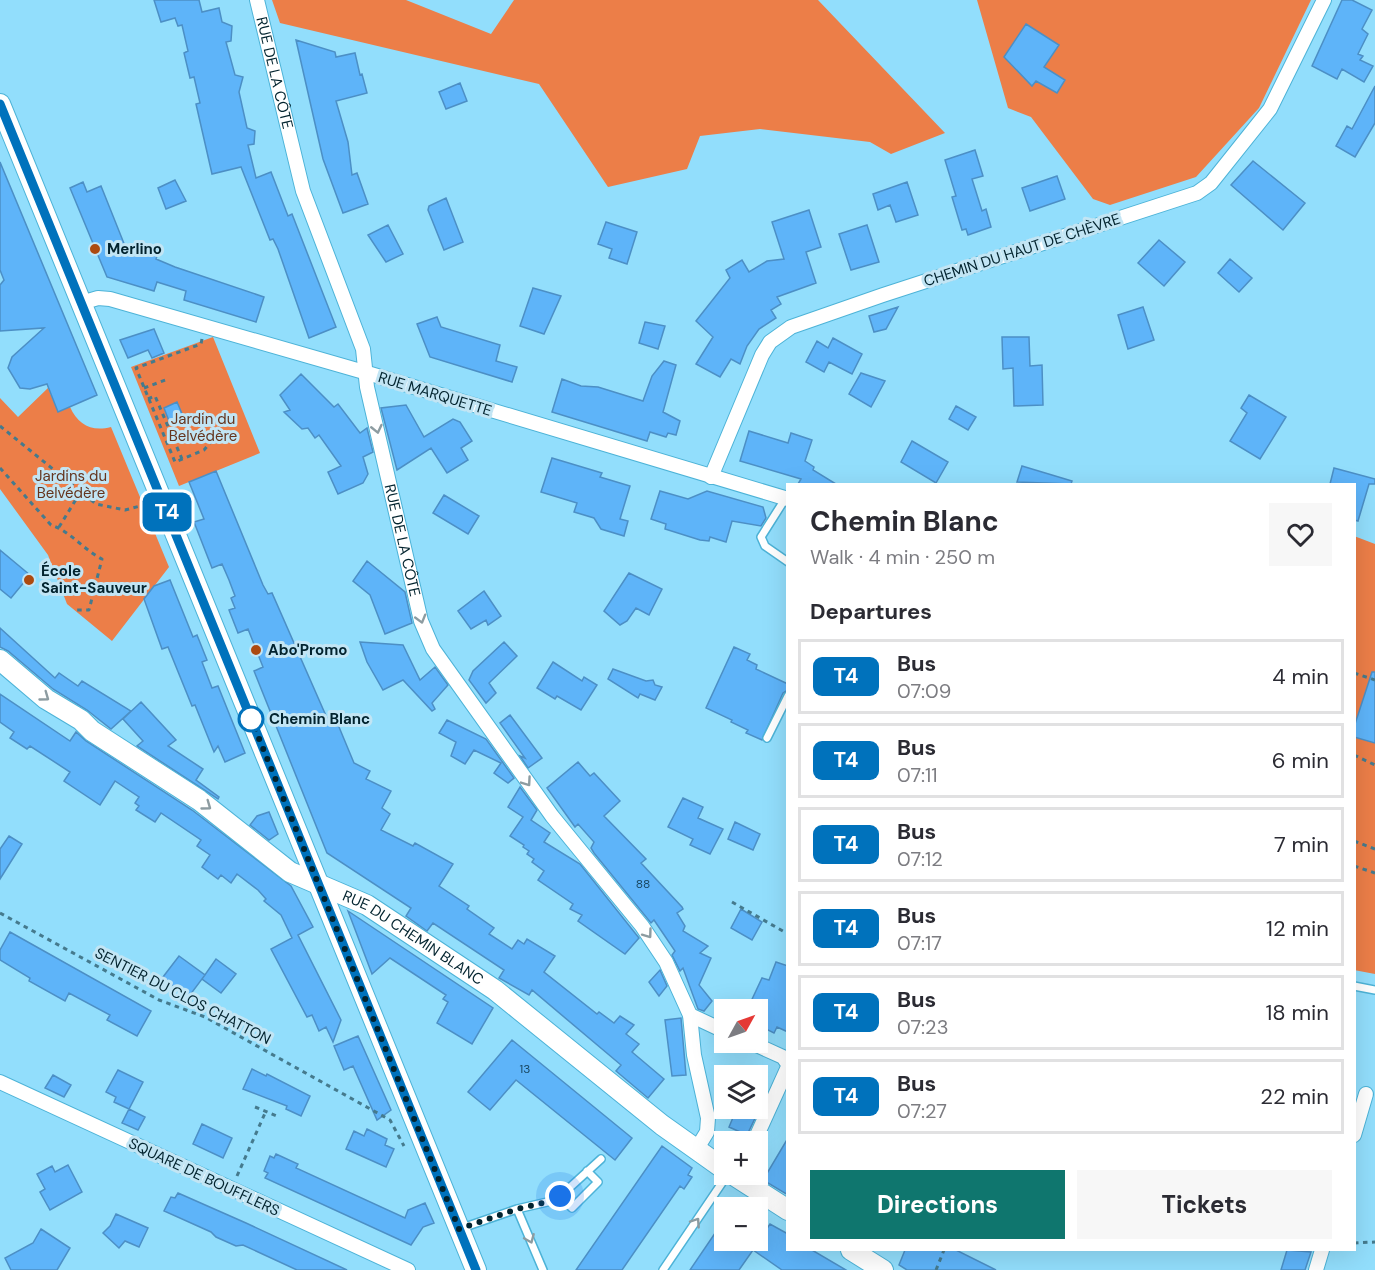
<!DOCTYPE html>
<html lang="en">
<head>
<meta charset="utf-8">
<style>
	:root { --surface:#fff; --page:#f7f7f7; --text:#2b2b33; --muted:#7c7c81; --line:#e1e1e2; --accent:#0f766e }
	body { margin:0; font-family:"DM Sans",sans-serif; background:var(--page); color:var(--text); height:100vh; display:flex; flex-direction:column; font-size:22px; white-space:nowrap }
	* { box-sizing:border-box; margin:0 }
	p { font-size:20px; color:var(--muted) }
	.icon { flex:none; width:33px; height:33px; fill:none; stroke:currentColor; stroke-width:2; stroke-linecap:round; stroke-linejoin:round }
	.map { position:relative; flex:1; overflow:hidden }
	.panel { position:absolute; left:786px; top:483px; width:570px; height:768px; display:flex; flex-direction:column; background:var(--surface); border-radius:0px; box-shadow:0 6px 24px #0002 }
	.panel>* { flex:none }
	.badge { padding:0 12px; border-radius:9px; font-size:21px; line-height:39px }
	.needle { width:39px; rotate:50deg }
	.buttons { position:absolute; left:714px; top:999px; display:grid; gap:12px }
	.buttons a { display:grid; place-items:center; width:54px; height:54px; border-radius:0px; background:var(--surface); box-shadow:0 6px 24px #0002; font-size:30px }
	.you { position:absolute; width:30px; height:30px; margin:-15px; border:4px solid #fff; border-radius:50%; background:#1a73e8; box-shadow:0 0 0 9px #1a73e833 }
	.map>.badge { position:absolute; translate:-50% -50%; box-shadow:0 0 0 3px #fff }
	h2 { padding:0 24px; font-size:22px; line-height:54px }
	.round { display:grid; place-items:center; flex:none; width:63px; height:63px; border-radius:0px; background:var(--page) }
	.head { display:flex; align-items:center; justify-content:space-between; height:102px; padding:0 24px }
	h1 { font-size:28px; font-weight:700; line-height:45px }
	.primary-button { display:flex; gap:12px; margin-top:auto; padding:12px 24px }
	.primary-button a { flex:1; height:69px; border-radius:0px; background:var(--accent); color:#fff; font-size:24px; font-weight:700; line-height:69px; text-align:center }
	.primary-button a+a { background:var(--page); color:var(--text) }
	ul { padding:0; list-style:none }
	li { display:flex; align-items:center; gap:18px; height:75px; margin:0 12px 9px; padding:0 12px; border:3px solid var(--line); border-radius:0px }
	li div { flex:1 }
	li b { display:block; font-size:22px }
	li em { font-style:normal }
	li .badge { min-width:66px; font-weight:700; text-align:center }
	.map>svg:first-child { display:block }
</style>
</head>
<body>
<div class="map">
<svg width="1375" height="1270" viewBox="0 0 1375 1270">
	<rect width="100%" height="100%" fill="#92defc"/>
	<!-- green -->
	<path fill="#ec7e48" d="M 272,0 L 406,0 L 491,34 L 514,0 L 818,0 L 945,133 L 891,154 L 870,142 L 760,129 L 700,136 L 687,169 L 608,187 L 539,84 L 280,23 Z
		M 977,0 L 1311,0 L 1259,108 L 1196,177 L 1110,205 L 1093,199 L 1031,117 L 1008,108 Z
		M 213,337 L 260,453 L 179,486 L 131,367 Z
		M 48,388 L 58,412 L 70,407 C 78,425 92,432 111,427 L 169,567 L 112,641 L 67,604 L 48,555 L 0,489 L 0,398 L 18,417 Z
		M 1354,536 L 1375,544 L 1375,974 L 1354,970 Z"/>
	<!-- building -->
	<path fill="#5eb4f9" stroke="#4c8fc5" stroke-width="1.5" d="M 154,0 L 199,0 L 202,12 L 219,8 L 222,22 L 232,26 L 231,41 L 226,42 L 235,75 L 243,77 L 239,92 L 247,128 L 255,131 L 254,144 L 248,145 L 256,178 L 271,172 L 288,216 L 292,214 L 336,327 L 309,338 L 278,249 L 273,239 L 270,240 L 241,167 L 212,174 L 196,104 L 200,103 L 194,77 L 190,78 L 184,53 L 188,51 L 182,25 L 178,26 L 175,18 L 161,22 Z
		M 1342,0 L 1352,0 L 1372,10 L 1362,29 L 1368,34 L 1358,54 L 1363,56 L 1360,60 L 1373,66 L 1364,82 L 1342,69 L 1337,79 L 1312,66 Z
		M 1026,24 L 1059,45 L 1044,67 L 1065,80 L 1057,93 L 1036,81 L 1032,86 L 1004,57 Z
		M 296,40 L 335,52 L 336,57 L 355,53 L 360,75 L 362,74 L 367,93 L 336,101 L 348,142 L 352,175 L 357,173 L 368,204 L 343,213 L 323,159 Z
		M 460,83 L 467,101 L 446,109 L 439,92 Z
		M 1375,86 L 1375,123 L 1355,157 L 1336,146 L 1347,126 L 1352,129 Z
		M 975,150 L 983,176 L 972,179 L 982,211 L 986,209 L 991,227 L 968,235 L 966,229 L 962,230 L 952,197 L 956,196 L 945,160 Z
		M 1253,161 L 1305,203 L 1283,230 L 1231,185 Z
		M 0,162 L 97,395 L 58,412 L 47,384 L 30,389 L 20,388 L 8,368 L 12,357 L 44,328 L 0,331 L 0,285 L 4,280 L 0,270 Z
		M 1057,176 L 1065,199 L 1030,211 L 1022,188 Z
		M 175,180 L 186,201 L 166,209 L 158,188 Z
		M 83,182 L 87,192 L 101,186 L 125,246 L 157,256 L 156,259 L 175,267 L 264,297 L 256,322 L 184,300 L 186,291 L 157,282 L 154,291 L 107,277 L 70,188 Z
		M 907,182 L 918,215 L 896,222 L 890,205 L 878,210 L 873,194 Z
		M 446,198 L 463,242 L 444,250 L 428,210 L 429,206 Z
		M 809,210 L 821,247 L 806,252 L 816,283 L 777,297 L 781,304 L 771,310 L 776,318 L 759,329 L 747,346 L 740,364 L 731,359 L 720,377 L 696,364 L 713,337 L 696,321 L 730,278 L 726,270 L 742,260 L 749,272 L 767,261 L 784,259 L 772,222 Z
		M 606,222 L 637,232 L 627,264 L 609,258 L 612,249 L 598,244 Z
		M 388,225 L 403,254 L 386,262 L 368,235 Z
		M 867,225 L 879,262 L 851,270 L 839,234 Z
		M 1159,240 L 1185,262 L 1164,286 L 1138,263 Z
		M 1230,259 L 1252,278 L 1239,292 L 1218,273 Z
		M 533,288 L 561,296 L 544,334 L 520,326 Z
		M 898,307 L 886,329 L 874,332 L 869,316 Z
		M 1143,307 L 1154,340 L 1128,349 L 1118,315 Z
		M 437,317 L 441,327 L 500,345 L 496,361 L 517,367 L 512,382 L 430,357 L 417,324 Z
		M 645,322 L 665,326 L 658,349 L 639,343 Z
		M 154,329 L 164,353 L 152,358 L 148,350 L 128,358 L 120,340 Z
		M 1002,337 L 1029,337 L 1030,366 L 1042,365 L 1043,405 L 1014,406 L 1013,368 L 1003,369 Z
		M 833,338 L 862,354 L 852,374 L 829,362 L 824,372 L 806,362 L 817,341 L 828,348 Z
		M 664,361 L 676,365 L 663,412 L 680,421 L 676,435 L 668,433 L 666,437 L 650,432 L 647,441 L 552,412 L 562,379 L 581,386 L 598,387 L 643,401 L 652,376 Z
		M 861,373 L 885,381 L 871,407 L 849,394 Z
		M 301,374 L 334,407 L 338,404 L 360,433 L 367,428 L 373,452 L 363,457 L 368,474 L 363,483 L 338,494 L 328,472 L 341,466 L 319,435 L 315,438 L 308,428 L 302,429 L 284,412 L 290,410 L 280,395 Z
		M 1249,395 L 1286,417 L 1260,459 L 1230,441 L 1247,413 L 1241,408 Z
		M 177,402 L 183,416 L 169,421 L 164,408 Z
		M 406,405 L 424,437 L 453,419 L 460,422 L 472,441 L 461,448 L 468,460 L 447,473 L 431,448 L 397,470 L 381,408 Z
		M 956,406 L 976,417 L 968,430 L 949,419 Z
		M 749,431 L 788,443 L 791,433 L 812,440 L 805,461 L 814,467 L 813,470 L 836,484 L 798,484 L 801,479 L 740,461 Z
		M 912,441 L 948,462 L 936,483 L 901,462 Z
		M 552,458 L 602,473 L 600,477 L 630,486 L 620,519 L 628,521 L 624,536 L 601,529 L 594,518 L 574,512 L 577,503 L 541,492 Z
		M 1022,466 L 1072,481 L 1071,484 L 1017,482 Z
		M 1334,468 L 1375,479 L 1375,484 L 1369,484 L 1358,521 L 1354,520 L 1354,484 L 1330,484 Z
		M 216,471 L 263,585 L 268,594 L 272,593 L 327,718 L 334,715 L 354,763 L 370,771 L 366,779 L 391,791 L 382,808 L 390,814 L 381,830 L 413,846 L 415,843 L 453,864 L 439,886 L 469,906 L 467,909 L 494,928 L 489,934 L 512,949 L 518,940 L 524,944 L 527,939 L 555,956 L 544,972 L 597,1014 L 599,1012 L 614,1023 L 620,1016 L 634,1025 L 626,1034 L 639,1044 L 632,1052 L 664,1079 L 648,1098 L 616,1071 L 621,1065 L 532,990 L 529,995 L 499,978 L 504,970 L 433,923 L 427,931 L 406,916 L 411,908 L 327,853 L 254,671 L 263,667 L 248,629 L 238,633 L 229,610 L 235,608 L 231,598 L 235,596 L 229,580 L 222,564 L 212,568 L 194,522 L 204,519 L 189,482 Z
		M 660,491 L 688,499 L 707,491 L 763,507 L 766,518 L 761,526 L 732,521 L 726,542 L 710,537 L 709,541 L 700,540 L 665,529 L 666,524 L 651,519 Z
		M 444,495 L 479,516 L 468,534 L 433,513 Z
		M 0,550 L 30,575 L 11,598 L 0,589 Z
		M 367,561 L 405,592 L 412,623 L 385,634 L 370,595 L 353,581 Z
		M 629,573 L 662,589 L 649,615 L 636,608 L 627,621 L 620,625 L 604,611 Z
		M 170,580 L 193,637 L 197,635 L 207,660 L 202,662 L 212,688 L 218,686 L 245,753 L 225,762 L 218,746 L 214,752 L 195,705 L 192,706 L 168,647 L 162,649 L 144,599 L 154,586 Z
		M 484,591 L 501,616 L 488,625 L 486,620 L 471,629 L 458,611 Z
		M 0,628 L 55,678 L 59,673 L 78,686 L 82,681 L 131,711 L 111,729 L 87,710 L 53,689 L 8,651 L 0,647 Z
		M 360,642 L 403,645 L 420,680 L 435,667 L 448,685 L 432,703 L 435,709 L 432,711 L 403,680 L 383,690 L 367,662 Z
		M 504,642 L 517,656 L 489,683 L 496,693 L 486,703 L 469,680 L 473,671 Z
		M 734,647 L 750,654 L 747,660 L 757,665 L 756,669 L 788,684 L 788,690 L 783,693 L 762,740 L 746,733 L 748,730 L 731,722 L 732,720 L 706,708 Z
		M 553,662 L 582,681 L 584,677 L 597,685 L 581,710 L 557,696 L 555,699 L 537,688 Z
		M 613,669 L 646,681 L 653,680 L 655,685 L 662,687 L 655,700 L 640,694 L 638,698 L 608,679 Z
		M 1372,672 L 1375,672 L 1375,743 L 1354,737 L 1354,727 Z
		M 0,694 L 70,741 L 76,732 L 86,741 L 192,810 L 291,886 L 313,927 L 298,935 L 341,1020 L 333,1042 L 326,1027 L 319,1031 L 312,1015 L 307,1017 L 271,949 L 292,938 L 281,915 L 264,901 L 266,899 L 258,890 L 237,874 L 231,883 L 221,875 L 218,879 L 202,867 L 210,855 L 197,846 L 201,840 L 161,813 L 155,822 L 136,810 L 139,806 L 135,803 L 139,797 L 115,781 L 100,805 L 64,781 L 70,772 L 30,746 L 27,749 L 10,738 L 14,732 L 0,722 Z
		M 141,702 L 176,740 L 168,746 L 203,769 L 196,780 L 219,797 L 218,799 L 137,746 L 143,741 L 123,719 Z
		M 510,715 L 542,758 L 528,768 L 520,756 L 525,758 L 500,723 Z
		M 447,720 L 486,739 L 514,778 L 508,783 L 494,773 L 501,763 L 474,750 L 465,764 L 451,756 L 456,742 L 439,733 Z
		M 578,762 L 590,776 L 594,773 L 620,801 L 604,816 L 646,859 L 641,863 L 682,907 L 683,909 L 677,913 L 685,926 L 683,931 L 708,946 L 700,953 L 711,958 L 699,985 L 712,1001 L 704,1011 L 698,1009 L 683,968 L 680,971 L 672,955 L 675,951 L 654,920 L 651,923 L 594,853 L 591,848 L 594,842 L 578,824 L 575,827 L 547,788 Z
		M 520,787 L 537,810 L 531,820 L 550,833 L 544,842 L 580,864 L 639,938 L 625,954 L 578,921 L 582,915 L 570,909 L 573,904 L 538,880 L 544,871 L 532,862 L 534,859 L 527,854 L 529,851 L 523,847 L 524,845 L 510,836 L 523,817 L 508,807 Z
		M 683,798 L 703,807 L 698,818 L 723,829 L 710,854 L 690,845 L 693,839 L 668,827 Z
		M 269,812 L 278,834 L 269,840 L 250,825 L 257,816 Z
		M 735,822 L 760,834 L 753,850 L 728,839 Z
		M 9,836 L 22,844 L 0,879 L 0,849 Z
		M 741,909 L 762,922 L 752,940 L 731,928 Z
		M 348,911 L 493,1008 L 472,1044 L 437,1023 L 448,1002 L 443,999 L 446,995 L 390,958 L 372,974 Z
		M 10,932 L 151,1011 L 137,1036 L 107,1020 L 110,1015 L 69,993 L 65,1001 L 29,981 L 30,978 L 0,960 L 0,950 Z
		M 179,956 L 205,975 L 187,999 L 163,977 Z
		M 216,959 L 236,974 L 221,993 L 202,979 Z
		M 776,962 L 788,966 L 788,1032 L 777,1027 L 774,1033 L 758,1025 L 758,1010 L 747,1010 L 762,978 L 769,980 Z
		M 660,970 L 667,986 L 659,996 L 649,982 Z
		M 681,1018 L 686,1075 L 672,1076 L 665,1020 Z
		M 358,1036 L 391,1110 L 377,1120 L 353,1066 L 344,1070 L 334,1046 Z
		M 512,1040 L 632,1138 L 615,1160 L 516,1080 L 490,1110 L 468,1092 Z
		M 252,1069 L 266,1076 L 267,1074 L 310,1096 L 301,1116 L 286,1109 L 287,1106 L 243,1089 Z
		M 118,1070 L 143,1082 L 129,1109 L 114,1102 L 116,1097 L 106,1092 Z
		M 53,1075 L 71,1085 L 64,1097 L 45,1088 Z
		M 737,1108 L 758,1112 L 747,1135 L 729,1127 Z
		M 129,1109 L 145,1117 L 138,1130 L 122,1123 Z
		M 202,1124 L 232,1138 L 223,1158 L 193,1144 Z
		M 367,1129 L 387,1139 L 385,1145 L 394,1149 L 386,1167 L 346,1149 L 354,1131 L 364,1136 Z
		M 788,1138 L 788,1195 L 763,1180 Z
		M 662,1146 L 692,1168 L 688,1175 L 692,1177 L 684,1189 L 680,1186 L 622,1270 L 576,1270 Z
		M 276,1154 L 298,1164 L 296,1168 L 405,1218 L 408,1210 L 425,1203 L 434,1223 L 423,1227 L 411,1245 L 265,1178 L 268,1173 L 264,1171 L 270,1156 L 274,1158 Z
		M 68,1165 L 82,1192 L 50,1210 L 40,1192 L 45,1189 L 37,1174 L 52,1166 L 55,1172 Z
		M 178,1193 L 246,1223 L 347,1270 L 297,1270 L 243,1245 L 236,1246 L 216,1237 L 211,1232 L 164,1211 L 171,1197 L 175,1198 Z
		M 116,1214 L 148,1228 L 139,1247 L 125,1241 L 119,1248 L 103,1233 L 110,1226 Z
		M 724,1220 L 724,1240 L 758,1240 L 758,1224 L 766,1230 L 770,1224 L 788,1234 L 788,1250 L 812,1250 L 846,1270 L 782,1270 L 753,1250 L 739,1270 L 690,1270 Z
		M 41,1229 L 70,1248 L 57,1270 L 11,1270 L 5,1258 L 33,1243 Z
		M 905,1250 L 956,1250 L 996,1270 L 907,1270 L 899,1265 Z
		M 1287,1250 L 1311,1252 L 1305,1270 L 1281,1270 Z"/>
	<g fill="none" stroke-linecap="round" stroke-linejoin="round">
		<defs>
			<path id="lane" d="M 785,499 L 761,537 L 765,546 L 788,562
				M 767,738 L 788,696
				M 1354,986 L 1375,990
				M 560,1196 L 572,1208 L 598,1182 L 587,1171
				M 517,1209 L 543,1270
				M 462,1228 L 517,1209 L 556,1200 L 601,1159
				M 663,1270 L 728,1174"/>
			<g id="street">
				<path id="s1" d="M 257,0 L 303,191 L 363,349 L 367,387 L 421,621 L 433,649 L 552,816 L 642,926 L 666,962 L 690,1015 L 694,1055 L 708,1118 L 707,1132 L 696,1150"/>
				<path d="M 81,303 L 98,298 L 110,299 L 364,372 L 788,499"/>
				<path d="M 711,477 L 762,355 L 770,342 L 791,327 L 883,295 L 1197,193 L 1211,183 L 1270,109 L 1324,0"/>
				<path d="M 690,1015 L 724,1031"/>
				<path d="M 750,1042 L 783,1057 L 788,1064"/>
				<path d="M 0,1082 L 408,1270"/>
				<path d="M 1354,1135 L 1366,1094"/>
				<path d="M 754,1142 L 788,1067"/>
				<path d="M 1316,1270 L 1322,1250"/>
			</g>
			<g id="secondary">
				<path d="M 0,104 L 476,1270"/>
				<path id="s2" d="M 0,660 L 46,699 L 81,720 L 92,731 L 199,800 L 290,872 L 367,905 L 495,990 L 662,1125 L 724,1169"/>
				<path d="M 732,1174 L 788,1210"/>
				<path d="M 851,1250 L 883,1270"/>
			</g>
		</defs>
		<!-- lane casing -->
		<use href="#lane" stroke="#4db3d7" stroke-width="10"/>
		<!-- street casing -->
		<use href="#street" stroke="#4db3d7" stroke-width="16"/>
		<!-- secondary casing -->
		<use href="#secondary" stroke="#4db3d7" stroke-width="22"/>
		<!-- path -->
		<path stroke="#457a8d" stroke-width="3" stroke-dasharray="4.5 4.5" stroke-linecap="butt" d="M 202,339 L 201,344 L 136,368 L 175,462 L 204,450 L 214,438 L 213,429
			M 144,388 L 168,379
			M 148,399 L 155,396 L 182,459
			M 0,426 L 96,504 L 125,510 L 144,505
			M 0,468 L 51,525 C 70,531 84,550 102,559 L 89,610 L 73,610
			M 59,527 L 80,493
			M 1354,673 L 1375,680
			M 1354,755 L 1375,765
			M 1354,841 L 1375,849
			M 1354,866 L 1375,873
			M 732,902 L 788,934
			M 0,913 L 159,1000 L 205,1017 L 390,1120 L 404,1146
			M 255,1107 L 279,1117
			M 237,1176 L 266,1111
			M 1354,1243 L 1375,1242
			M 936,1270 L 944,1250"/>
		<!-- lane -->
		<use href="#lane" stroke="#fff" stroke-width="7"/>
		<!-- street -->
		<use href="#street" stroke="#fff" stroke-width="14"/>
		<!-- secondary -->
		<use href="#secondary" stroke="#fff" stroke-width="20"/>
	</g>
	<!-- one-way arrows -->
	<defs><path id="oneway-chevron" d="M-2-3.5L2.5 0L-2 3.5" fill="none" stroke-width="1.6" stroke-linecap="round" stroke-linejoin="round" transform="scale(1.5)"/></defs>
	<g stroke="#8d9ca1">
		<use href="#oneway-chevron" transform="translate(377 429) rotate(77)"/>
		<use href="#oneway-chevron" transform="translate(421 619) rotate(74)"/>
		<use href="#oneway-chevron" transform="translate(45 697) rotate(36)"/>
		<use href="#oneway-chevron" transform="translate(527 782) rotate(55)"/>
		<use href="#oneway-chevron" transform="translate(207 806) rotate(36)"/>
		<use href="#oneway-chevron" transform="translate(648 934) rotate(54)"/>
		<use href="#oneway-chevron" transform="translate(696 1222) rotate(-56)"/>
		<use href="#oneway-chevron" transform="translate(530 1239) rotate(67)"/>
	</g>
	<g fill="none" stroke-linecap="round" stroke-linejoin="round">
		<defs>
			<path id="line" d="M 0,104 L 476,1270"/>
		</defs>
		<!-- line casing -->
		<use href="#line" stroke="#fff" stroke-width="14"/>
		<!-- line -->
		<use href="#line" stroke="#0072bc" stroke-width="9"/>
		<!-- walk -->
		<path stroke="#02232e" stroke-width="6" stroke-dasharray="0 10.8" d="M 251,719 L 459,1229 L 517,1209 L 556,1200 L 560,1196"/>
	</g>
	<!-- markers -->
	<g fill="#ad4a0f" stroke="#c2e5f4" stroke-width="2">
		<circle cx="95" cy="249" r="6"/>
		<circle cx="29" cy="580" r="6"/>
		<circle cx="256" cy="650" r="6"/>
	</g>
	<circle fill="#fff" stroke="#0072bc" stroke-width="3" cx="251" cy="719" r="12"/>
	<g text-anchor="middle" stroke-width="6" stroke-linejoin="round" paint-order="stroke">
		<!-- number labels -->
		<g font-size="12" fill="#194761">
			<text x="643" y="888">88</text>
			<text x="525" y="1073">13</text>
		</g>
		<!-- street labels -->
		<g font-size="15" fill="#02232e" stroke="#c2e5f4">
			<text dy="5" stroke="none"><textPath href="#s1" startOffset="75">RUE DE LA CÔTE</textPath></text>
			<text transform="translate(1022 250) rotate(-18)" y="5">CHEMIN DU HAUT DE CHÈVRE</text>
			<text transform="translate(435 394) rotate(17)" y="5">RUE MARQUETTE</text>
			<text dy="5" stroke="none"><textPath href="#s1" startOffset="561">RUE DE LA CÔTE</textPath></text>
			<text dy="5" stroke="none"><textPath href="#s2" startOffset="500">RUE DU CHEMIN BLANC</textPath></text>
			<text transform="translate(183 996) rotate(27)" y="5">SENTIER DU CLOS CHATTON</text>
			<text transform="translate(204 1177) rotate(25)" y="5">SQUARE DE BOUFFLERS</text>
		</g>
		<!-- poi labels -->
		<g font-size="15" font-weight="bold" fill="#02232e" stroke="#c2e5f4" text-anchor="start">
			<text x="107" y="254">Merlino</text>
			<text x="41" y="576">École<tspan x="41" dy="17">Saint-Sauveur</tspan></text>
			<text x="268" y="655">Abo'Promo</text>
		</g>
		<!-- park labels -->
		<g font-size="15" fill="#65351e" stroke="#c2e5f4">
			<text x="203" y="424">Jardin du<tspan x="203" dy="17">Belvédère</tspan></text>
			<text x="71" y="481">Jardins du<tspan x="71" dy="17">Belvédère</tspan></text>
		</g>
		<!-- stop labels -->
		<g font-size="15" font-weight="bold" fill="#02232e" stroke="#c2e5f4" text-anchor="start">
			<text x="269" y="724">Chemin Blanc</text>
		</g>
	</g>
</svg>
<div class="buttons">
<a><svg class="needle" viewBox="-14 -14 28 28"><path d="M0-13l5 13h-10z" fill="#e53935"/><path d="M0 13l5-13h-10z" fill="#7c7c81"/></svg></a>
<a><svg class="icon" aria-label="layers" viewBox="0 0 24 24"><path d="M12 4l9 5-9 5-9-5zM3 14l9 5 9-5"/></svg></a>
<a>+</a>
<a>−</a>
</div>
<div class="you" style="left:560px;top:1196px"></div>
<b class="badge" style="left:167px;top:512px;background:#0072bc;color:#fff">T4</b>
<section class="panel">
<div class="head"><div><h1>Chemin Blanc</h1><p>Walk · 4 min · 250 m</p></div><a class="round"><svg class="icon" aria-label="heart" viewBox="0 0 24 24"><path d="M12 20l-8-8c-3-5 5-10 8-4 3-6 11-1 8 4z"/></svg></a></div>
<h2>Departures</h2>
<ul>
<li><span class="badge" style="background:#0072bc;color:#fff">T4</span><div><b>Bus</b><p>07:09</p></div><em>4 min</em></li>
<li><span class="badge" style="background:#0072bc;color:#fff">T4</span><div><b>Bus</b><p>07:11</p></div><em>6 min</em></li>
<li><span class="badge" style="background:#0072bc;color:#fff">T4</span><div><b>Bus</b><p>07:12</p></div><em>7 min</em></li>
<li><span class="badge" style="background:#0072bc;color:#fff">T4</span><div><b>Bus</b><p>07:17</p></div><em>12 min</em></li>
<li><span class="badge" style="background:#0072bc;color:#fff">T4</span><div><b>Bus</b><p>07:23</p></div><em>18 min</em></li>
<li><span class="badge" style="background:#0072bc;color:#fff">T4</span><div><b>Bus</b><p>07:27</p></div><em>22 min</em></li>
</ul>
<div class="primary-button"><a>Directions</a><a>Tickets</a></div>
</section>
</div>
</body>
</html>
